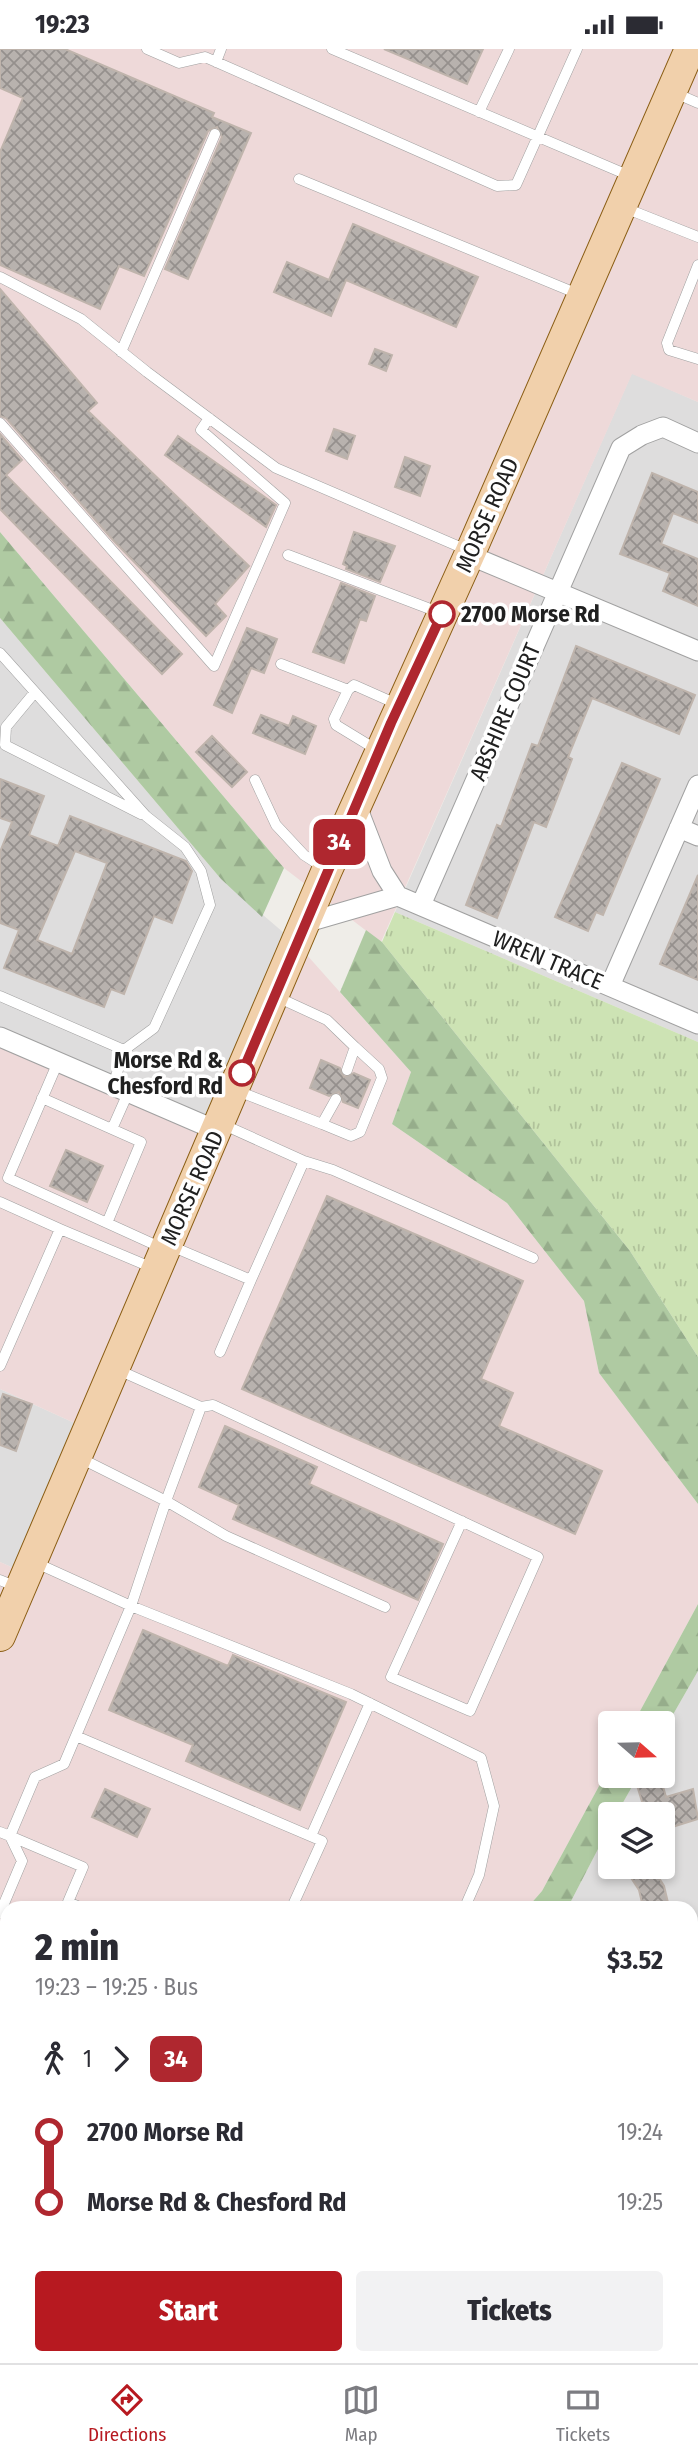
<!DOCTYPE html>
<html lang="en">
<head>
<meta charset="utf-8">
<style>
	:root { --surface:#fff; --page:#f2f2f3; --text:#2b2b33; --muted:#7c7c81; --line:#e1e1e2; --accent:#b71920 }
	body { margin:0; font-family:"Fira Sans Condensed",sans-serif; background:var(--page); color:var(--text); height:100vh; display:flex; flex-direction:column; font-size:26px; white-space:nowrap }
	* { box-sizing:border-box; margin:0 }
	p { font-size:23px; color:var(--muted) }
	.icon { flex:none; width:38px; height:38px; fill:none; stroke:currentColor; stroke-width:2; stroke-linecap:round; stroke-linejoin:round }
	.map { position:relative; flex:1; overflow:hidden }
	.details { position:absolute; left:0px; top:1852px; width:698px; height:464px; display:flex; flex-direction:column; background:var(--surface); border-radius:21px 21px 0 0; box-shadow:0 4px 10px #0003 }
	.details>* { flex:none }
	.badge { padding:0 14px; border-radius:10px; font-size:24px; line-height:46px }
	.needle { width:46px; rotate:110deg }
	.tools { position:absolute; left:598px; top:1662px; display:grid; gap:14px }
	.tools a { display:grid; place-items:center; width:77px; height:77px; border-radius:7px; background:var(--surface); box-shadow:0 4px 10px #0003; font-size:35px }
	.map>.badge { position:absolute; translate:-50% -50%; box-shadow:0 0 0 4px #fff }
	.legs { display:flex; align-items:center; gap:10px; height:77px; padding:0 35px; font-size:23px }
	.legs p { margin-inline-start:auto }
	.summary { display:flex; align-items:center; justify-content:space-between; height:119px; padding:0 35px }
	h1 { font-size:38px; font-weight:800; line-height:52px }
	.button { display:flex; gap:14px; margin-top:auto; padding:14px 35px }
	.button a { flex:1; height:80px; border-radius:7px; background:var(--accent); color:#fff; font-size:28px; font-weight:800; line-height:80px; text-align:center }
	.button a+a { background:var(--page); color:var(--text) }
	ul { padding:0 35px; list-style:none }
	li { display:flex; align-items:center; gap:24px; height:70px; font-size:26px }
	li i { display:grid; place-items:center; width:10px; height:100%; margin:0 9px; background:currentColor }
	li i::after { content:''; width:18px; height:18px; margin:-9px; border:5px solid; border-radius:50%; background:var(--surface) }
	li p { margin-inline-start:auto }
	li:first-child i { background:linear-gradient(#0000 50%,currentColor 0) }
	li:last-child i { background:linear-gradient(currentColor 50%,#0000 0) }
	.status { display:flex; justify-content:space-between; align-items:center; height:49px; padding:0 35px; background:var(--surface); direction:ltr }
	.status svg { height:19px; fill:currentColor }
	.tab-bar { display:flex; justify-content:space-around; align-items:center; height:98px; border-top:2px solid var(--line); background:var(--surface); font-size:19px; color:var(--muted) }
	.tab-bar a { display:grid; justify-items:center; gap:4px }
	.tab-bar .on { color:var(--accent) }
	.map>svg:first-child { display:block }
</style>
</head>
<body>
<div class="status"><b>19:23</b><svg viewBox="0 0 49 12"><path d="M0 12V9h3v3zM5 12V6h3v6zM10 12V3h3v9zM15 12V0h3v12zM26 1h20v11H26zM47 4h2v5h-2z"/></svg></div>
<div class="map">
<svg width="698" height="2314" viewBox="0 0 698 2314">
	<defs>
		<pattern id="grass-tufts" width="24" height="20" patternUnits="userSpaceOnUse" patternTransform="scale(1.75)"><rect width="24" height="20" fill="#cde3b4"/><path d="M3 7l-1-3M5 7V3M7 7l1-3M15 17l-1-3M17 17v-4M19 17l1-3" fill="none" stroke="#b0c29a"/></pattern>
		<pattern id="forest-firs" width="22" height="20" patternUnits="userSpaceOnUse" patternTransform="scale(1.75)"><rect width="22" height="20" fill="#afcaa2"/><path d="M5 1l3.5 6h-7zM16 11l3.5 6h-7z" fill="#96ad8b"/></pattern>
		<pattern id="building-cross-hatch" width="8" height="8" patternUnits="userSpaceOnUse" patternTransform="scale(1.75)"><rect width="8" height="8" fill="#b8b2ae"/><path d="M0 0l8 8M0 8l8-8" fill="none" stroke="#95908d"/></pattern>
	</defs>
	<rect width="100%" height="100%" fill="#efede8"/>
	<!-- residential -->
	<path fill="#dedddd" d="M 632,324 L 698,353 L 698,993 L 395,863 Z
		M 0,569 L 221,830 L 298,896 L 220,1081 L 0,986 Z
		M 0,1340 L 92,1382 L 27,1525 L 0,1513 Z
		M 698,1622 L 698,2314 L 374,2314 L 377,2308 L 691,2308 L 691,1858 L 568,1858 L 611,1775 L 611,1818 L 663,1818 L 663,1766 L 616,1766 L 638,1727 L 663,1727 L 663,1683 Z"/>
	<!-- commercial -->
	<path fill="#eed9d9" d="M 0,0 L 698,0 L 698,353 L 632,325 L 381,893 L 284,819 L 0,483 Z
		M 298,896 L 411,1023 L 392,1075 L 507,1154 L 584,1252 L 599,1324 L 698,1455 L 698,1555 L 633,1675 L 611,1675 L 611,1715 L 542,1842 L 528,1858 L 7,1858 L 7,2308 L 377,2308 L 374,2314 L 0,2314 L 0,1513 L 27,1525 L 92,1382 L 0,1340 L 0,986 L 220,1081 Z"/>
	<!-- grass -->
	<path fill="url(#grass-tufts)" d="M 395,863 L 698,993 L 698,1308 L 630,1202 L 382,893 Z"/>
	<!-- forest -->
	<path fill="url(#forest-firs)" d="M 0,483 L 284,819 L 262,868 L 221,830 L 0,569 Z
		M 366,881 L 382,893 L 630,1202 L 698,1308 L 698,1455 L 599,1324 L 584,1252 L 507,1154 L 392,1075 L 411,1023 L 340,943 Z
		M 698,1555 L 698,1622 L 663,1683 L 663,1675 L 633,1675 Z
		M 611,1715 L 611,1727 L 638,1727 L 616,1766 L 611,1766 L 611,1775 L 568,1858 L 528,1858 L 542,1842 Z"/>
	<!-- building -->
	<path fill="url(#building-cross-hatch)" stroke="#bfb4ac" stroke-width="2" fill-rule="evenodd" d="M 0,0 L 65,0 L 214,64 L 212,68 L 251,84 L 188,230 L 165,220 L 222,88 L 217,78 L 208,82 L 144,227 L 119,217 L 100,260 L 0,216 L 0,103 L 23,49 L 0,39 Z
		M 384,0 L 483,0 L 467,35 Z
		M 353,175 L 478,228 L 456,278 L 346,231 L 331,267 L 274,243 L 287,213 L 329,231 Z
		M 0,240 L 97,354 L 88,362 L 249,517 L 215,555 L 226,567 L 206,587 L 113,491 L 6,369 L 0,367 Z
		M 375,300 L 392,306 L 386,322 L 369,315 Z
		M 334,380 L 355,387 L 347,410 L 326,402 Z
		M 0,385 L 22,411 L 6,426 L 182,605 L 162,625 L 0,460 Z
		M 178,387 L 276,456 L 266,478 L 165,406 Z
		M 405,408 L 430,417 L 420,447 L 395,438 Z
		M 652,424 L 698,443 L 698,474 L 673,464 L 661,495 L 698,510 L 698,557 L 663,542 L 670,524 L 620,505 Z
		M 354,483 L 395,497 L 380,533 L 346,520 L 347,517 L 343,515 Z
		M 341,534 L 375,547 L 366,572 L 360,570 L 344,614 L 313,603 Z
		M 247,579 L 277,590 L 264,624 L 251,619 L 232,664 L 214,656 Z
		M 576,597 L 695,646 L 679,685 L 592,649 L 568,708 L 572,710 L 546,778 L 534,773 L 497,869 L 466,856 L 497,776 L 501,778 L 532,695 L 538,697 Z
		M 261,666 L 289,677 L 293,667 L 316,677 L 305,705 L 253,684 Z
		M 212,687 L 247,723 L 232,738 L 196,703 Z
		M 622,714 L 660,730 L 603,866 L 596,863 L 588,882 L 555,868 Z
		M 0,730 L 44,747 L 29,786 L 58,797 L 70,767 L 186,812 L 192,822 L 172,874 L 154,867 L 124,945 L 111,940 L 104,958 L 4,919 L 19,881 L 0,874 L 0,803 L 12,773 L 0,769 ZM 75,802 L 107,814 L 72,905 L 37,891 Z
		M 698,826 L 698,931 L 660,915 Z
		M 321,1011 L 340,1019 L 344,1028 L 354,1024 L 370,1031 L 358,1059 L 343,1053 L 339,1043 L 329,1047 L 310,1039 Z
		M 66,1101 L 103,1117 L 87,1153 L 50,1137 Z
		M 327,1147 L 523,1232 L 481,1330 L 513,1344 L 499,1377 L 602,1422 L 575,1485 L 242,1340 Z
		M 3,1345 L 32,1355 L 16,1402 L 0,1396 L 0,1354 Z
		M 225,1377 L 317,1418 L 309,1435 L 443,1495 L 418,1551 L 233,1470 L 239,1456 L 199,1438 Z
		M 143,1581 L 228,1617 L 233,1606 L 346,1653 L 300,1761 L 186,1712 L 193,1696 L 109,1661 Z
		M 660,1727 L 666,1748 L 693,1740 L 698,1770 L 663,1781 L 663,1766 L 646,1766 L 636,1733 Z
		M 105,1740 L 150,1760 L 137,1788 L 92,1768 Z
		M 624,1818 L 652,1818 L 664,1837 L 669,1858 L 643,1858 L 639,1841 Z"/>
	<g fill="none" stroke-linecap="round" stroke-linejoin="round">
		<defs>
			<path id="lane" d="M 147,0 L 179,14 L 205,8 L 497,137 L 516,136 L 577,0
				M 332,0 L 630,127
				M 216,13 L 221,0
				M 675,44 L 698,54
				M 479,63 L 509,0
				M 299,130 L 578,245
				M 625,159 L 698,188
				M 698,216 L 667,294 L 669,301 L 698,310
				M 0,228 L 81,270 L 147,323 L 276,419 L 467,501
				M 121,303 L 215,85
				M 0,374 L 214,617 L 285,454 L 201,381 L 209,369
				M 288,506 L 438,563
				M 0,604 L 146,767 L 185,798 L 201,822 L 210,856 L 154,979 L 124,1001 L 113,1037
				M 281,615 L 348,641
				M 35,643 L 6,678 L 5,696 L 141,765
				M 377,701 L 336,676 L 334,670 L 348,641 L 354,636 L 399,656
				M 255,731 L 276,776 L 304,806 L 324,819
				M 0,947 L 124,1001
				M 277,948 L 327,971 L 355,998 L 347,1021
				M 58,1013 L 8,1129 L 162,1199
				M 235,1041 L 322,1075 L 336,1050
				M 42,1049 L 141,1093 L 107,1174
				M 222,1075 L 304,1112 L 251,1231
				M 322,1075 L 351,1087 L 360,1083 L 382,1029 L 379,1020 L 355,998
				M 112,1080 L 128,1044
				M 304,1112 L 333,1121 L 533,1209
				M 0,1153 L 60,1180
				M 171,1197 L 251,1231 L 220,1303
				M 0,1317 L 60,1180 L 153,1219
				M 116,1320 L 201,1358 L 166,1452 L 226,1487 L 385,1558
				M 201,1358 L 213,1356 L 538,1508 L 470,1662 L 391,1628 L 462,1472
				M 78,1408 L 166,1452 L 131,1557 L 351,1645 L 481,1709 L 494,1757 L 479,1826 L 465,1858
				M 0,1531 L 17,1538
				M 76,1687 L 322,1792 L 292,1858
				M 0,1783 L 10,1787 L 35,1728 L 64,1715 L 131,1557 L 34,1513
				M 10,1787 L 83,1818 L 68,1853 L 80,1858
				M 311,1787 L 370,1654
				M 0,1864 L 22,1812 L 10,1787
				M 0,2033 L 7,2036
				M 0,2284 L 7,2287"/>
			<path id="street" d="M 469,506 L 698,602
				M 356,755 L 382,822 L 398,847
				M 679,779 L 698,787
				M 421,856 L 621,399 L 642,386 L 663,378 L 698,394
				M 305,874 L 398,847 L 698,975
				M 610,937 L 698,736
				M 0,988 L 218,1082
				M 691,1985 L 698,1982
				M 516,2314 L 518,2308"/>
			<path id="primary" d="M 0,1587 L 327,821 L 471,502 L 690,0"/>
		</defs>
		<!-- lane casing -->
		<use href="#lane" stroke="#a1a1a1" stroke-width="11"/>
		<!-- street casing -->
		<use href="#street" stroke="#a1a1a1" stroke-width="21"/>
		<!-- primary casing -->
		<use href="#primary" stroke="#8a5d13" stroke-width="32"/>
		<!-- lane -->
		<use href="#lane" stroke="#fff" stroke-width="10"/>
		<!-- street -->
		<use href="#street" stroke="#fff" stroke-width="19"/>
		<!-- primary -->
		<use href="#primary" stroke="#f1d0ab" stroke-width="30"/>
	</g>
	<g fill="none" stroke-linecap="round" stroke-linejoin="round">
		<defs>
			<path id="line-1" d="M 242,1024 L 391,674 L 442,565"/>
		</defs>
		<!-- line-1 casing -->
		<use href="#line-1" stroke="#fff" stroke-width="16"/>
		<!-- line-1 -->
		<use href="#line-1" stroke="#af272f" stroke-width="10"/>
	</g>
	<!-- markers -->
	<g fill="#fff" stroke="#af272f" stroke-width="3.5">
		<circle cx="442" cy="565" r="12"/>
		<circle cx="242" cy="1024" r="12"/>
	</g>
	<g text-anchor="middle" stroke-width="7" stroke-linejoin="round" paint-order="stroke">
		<!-- street labels -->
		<g font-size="23" fill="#202020" stroke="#fff">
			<text transform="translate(487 466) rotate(-66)" y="8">MORSE ROAD</text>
			<text transform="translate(505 663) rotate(-67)" y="8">ABSHIRE COURT</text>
			<text transform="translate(548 911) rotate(23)" y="8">WREN TRACE</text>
			<text transform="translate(192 1139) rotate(-66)" y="8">MORSE ROAD</text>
		</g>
		<!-- stop labels -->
		<g font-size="23" font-weight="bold" fill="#202020" stroke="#fff" text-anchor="start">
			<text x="461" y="573">2700 Morse Rd</text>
			<text x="223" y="1019" text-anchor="end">Morse Rd &amp;<tspan x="223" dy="26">Chesford Rd</tspan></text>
		</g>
	</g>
</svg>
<div class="tools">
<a><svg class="needle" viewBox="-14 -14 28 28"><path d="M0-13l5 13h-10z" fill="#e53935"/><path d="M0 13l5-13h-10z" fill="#7c7c81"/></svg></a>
<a><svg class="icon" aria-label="layers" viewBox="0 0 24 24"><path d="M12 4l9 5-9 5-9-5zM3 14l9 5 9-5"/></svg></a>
</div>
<b class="badge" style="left:339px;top:793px;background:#af272f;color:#fff">34</b>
<section class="details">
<div class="summary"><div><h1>2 min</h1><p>19:23 – 19:25 · Bus</p></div><b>$3.52</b></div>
<div class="legs"><svg class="icon" aria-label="walk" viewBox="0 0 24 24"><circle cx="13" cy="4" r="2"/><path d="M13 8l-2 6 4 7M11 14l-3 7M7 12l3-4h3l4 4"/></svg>1<svg class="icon" aria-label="forward" viewBox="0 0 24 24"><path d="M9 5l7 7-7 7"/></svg><b class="badge" style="background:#af272f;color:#fff">34</b></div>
<ul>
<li><i style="color:#af272f"></i><b>2700 Morse Rd</b><p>19:24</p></li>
<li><i style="color:#af272f"></i><b>Morse Rd &amp; Chesford Rd</b><p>19:25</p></li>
</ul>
<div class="button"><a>Start</a><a>Tickets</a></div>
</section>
</div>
<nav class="tab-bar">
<a class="on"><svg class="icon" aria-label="directions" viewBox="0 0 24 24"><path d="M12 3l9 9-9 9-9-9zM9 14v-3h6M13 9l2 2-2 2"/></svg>Directions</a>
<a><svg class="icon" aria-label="map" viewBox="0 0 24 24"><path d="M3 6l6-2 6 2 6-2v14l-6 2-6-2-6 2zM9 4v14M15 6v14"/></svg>Map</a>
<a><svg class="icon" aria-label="tickets" viewBox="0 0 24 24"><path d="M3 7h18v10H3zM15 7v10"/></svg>Tickets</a>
</nav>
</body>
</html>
